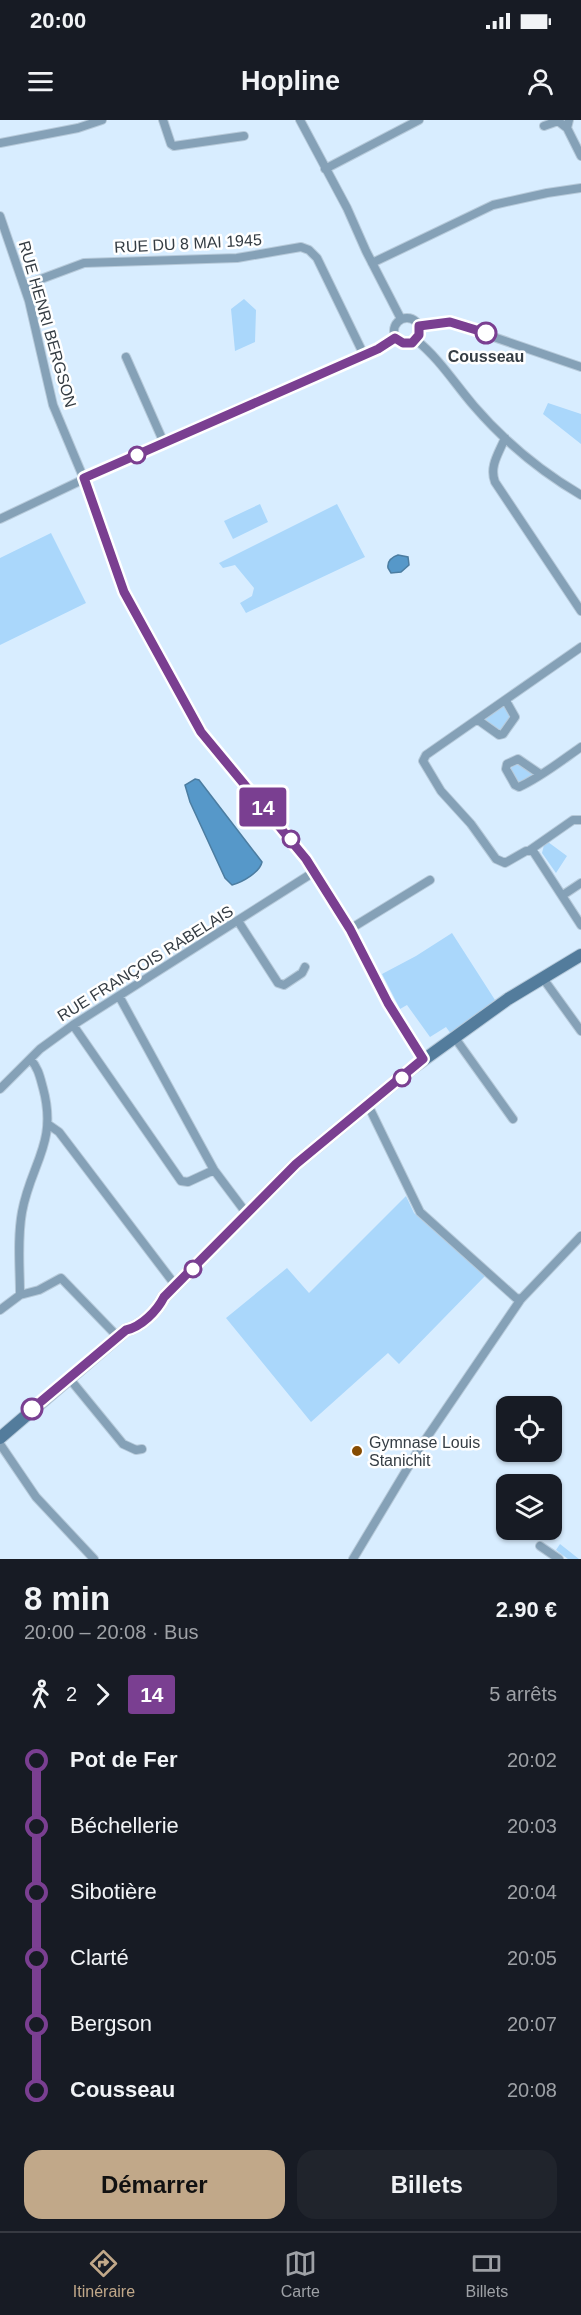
<!DOCTYPE html>
<html lang="fr">
<head>
<meta charset="utf-8">
<style>
	:root { --surface:#171b24; --page:#20242c; --text:#f1f3f6; --muted:#9ea1a6; --line:#363941; --accent:#c1a889 }
	body { margin:0; font-family:Arial,sans-serif; background:var(--page); color:var(--text); height:100vh; display:flex; flex-direction:column; font-size:22px; white-space:nowrap }
	* { box-sizing:border-box; margin:0 }
	p { font-size:20px; color:var(--muted) }
	.icon { flex:none; width:33px; height:33px; fill:none; stroke:currentColor; stroke-width:2; stroke-linecap:round; stroke-linejoin:round }
	.map { position:relative; height:1439px; overflow:hidden }
	.side { display:flex; flex-direction:column; background:var(--surface); flex:1 }
	.side>* { flex:none }
	.badge { padding:0 12px; border-radius:4px; font-size:21px; line-height:39px }
	.tools { position:absolute; left:496px; top:1276px; display:grid; gap:12px }
	.tools a { display:grid; place-items:center; width:66px; height:66px; border-radius:12px; background:var(--surface); box-shadow:0 2px 4px #0004; font-size:30px }
	.map>.badge { position:absolute; translate:-50% -50%; box-shadow:0 0 0 3px #fff }
	.legs { display:flex; align-items:center; gap:9px; height:66px; padding:0 24px; font-size:20px }
	.legs p { margin-inline-start:auto }
	.overview { display:flex; align-items:center; justify-content:space-between; height:102px; padding:0 24px }
	h1 { font-size:33px; font-weight:700; line-height:45px }
	.action { display:flex; gap:12px; margin-top:auto; padding:12px 24px }
	.action a { flex:1; height:69px; border-radius:18px; background:var(--accent); color:#111; font-size:24px; font-weight:700; line-height:69px; text-align:center }
	.action a+a { background:var(--page); color:var(--text) }
	ul { padding:0 24px; list-style:none }
	li { display:flex; align-items:center; gap:21px; height:66px; font-size:22px }
	li i { display:grid; place-items:center; width:9px; height:100%; margin:0 8px; background:currentColor }
	li i::after { content:''; width:15px; height:15px; margin:-8px; border:4px solid; border-radius:50%; background:var(--surface) }
	li p { margin-inline-start:auto }
	li:first-child i { background:linear-gradient(#0000 50%,currentColor 0) }
	li:last-child i { background:linear-gradient(currentColor 50%,#0000 0) }
	.status { display:flex; justify-content:space-between; align-items:center; height:42px; padding:0 30px; background:var(--surface); direction:ltr }
	.status svg { height:16px; fill:currentColor }
	header { display:flex; justify-content:space-between; align-items:center; height:78px; padding:0 24px; background:var(--surface); font-size:27px; font-weight:700 }
	.dock { display:flex; justify-content:space-around; align-items:center; height:84px; border-top:2px solid var(--line); background:var(--surface); font-size:16px; color:var(--muted) }
	.dock a { display:grid; justify-items:center; gap:3px }
	.dock .selected { color:var(--accent) }
	.map>svg:first-child { display:block }
</style>
</head>
<body>
<div class="status"><b>20:00</b><svg viewBox="0 0 49 12"><path d="M0 12V9h3v3zM5 12V6h3v6zM10 12V3h3v9zM15 12V0h3v12zM26 1h20v11H26zM47 4h2v5h-2z"/></svg></div>
<header><svg class="icon" aria-label="menu" viewBox="0 0 24 24"><path d="M4 6h16M4 12h16M4 18h16"/></svg>Hopline<svg class="icon" aria-label="person" viewBox="0 0 24 24"><circle cx="12" cy="8" r="4"/><path d="M4 21q1-7 8-7t8 7"/></svg></header>
<div class="map">
<svg width="581" height="1439" viewBox="0 0 581 1439">
	<rect width="100%" height="100%" fill="#d8edff"/>
	<!-- green -->
	<path fill="#aad7fb" d="M 244,179 L 256,190 L 255,222 L 235,231 L 231,189 Z
		M 548,283 L 581,294 L 581,324 L 543,294 Z
		M 260,384 L 268,402 L 233,419 L 224,401 Z
		M 337,384 L 365,437 L 246,493 L 240,483 L 252,476 L 254,468 L 235,445 L 223,448 L 219,443 Z
		M 51,413 L 86,483 L 0,525 L 0,438 Z
		M 504,586 L 512,595 L 503,609 L 500,611 L 485,601 L 488,596 Z
		M 516,642 L 534,653 L 534,656 L 517,663 L 510,649 Z
		M 548,722 L 567,736 L 556,753 L 542,733 L 544,725 Z
		M 452,813 L 495,880 L 451,914 L 446,907 L 430,917 L 407,885 L 400,889 L 382,854 L 416,836 Z
		M 406,1076 L 414,1093 L 485,1156 L 399,1244 L 388,1233 L 311,1302 L 226,1198 L 287,1148 L 309,1173 Z
		M 560,1424 L 579,1439 L 568,1439 L 556,1430 Z"/>
	<!-- water -->
	<path fill="#5698c9" stroke="#4c7da1" stroke-width="1.5" d="M 398,435 L 408,437 L 409,445 L 401,452 L 391,453 L 388,448 C 387,441 392,437 398,435 Z
		M 195,659 L 199,660 L 262,742 C 260,752 243,762 232,765 L 225,758 L 190,682 L 185,665 Z"/>
	<g fill="none" stroke-linecap="round" stroke-linejoin="round">
		<defs>
			<path id="street" d="M 163,0 L 171,24 L 174,26 L 244,16
				M 300,0 L 347,88 L 366,131 L 401,199
				M 569,0 L 567,8 L 581,36
				M 544,6 L 558,1 L 567,8
				M 0,23 L 78,8 L 102,0
				M 325,49 L 419,0
				M 0,96 L 29,181 L 53,285 L 89,371 L 127,478 L 201,612 L 306,739 L 350,809 L 388,883 L 423,939
				M 372,143 L 493,85 L 547,73 L 581,68
				M 25,165 L 84,143 L 237,138 L 301,127 L 309,130 L 317,138 L 364,235
				M394 211a13 13 0 1 1 26 0a13 13 0 1 1-26 0Z
				M 419,205 L 450,202 L 581,247
				M 416,220 C 439,238 455,264 474,286 C 505,322 540,351 581,375
				M 126,237 L 164,323
				M 505,318 C 499,333 489,346 495,362 L 581,491
				M 0,399 L 99,352 L 378,229 L 395,218
				M 581,527 L 426,635 L 423,641 L 441,671 L 471,704 L 496,739 L 505,743 L 526,731 L 533,731 L 581,805
				M 478,600 L 499,615 L 503,614 L 515,597 L 506,581
				M 540,654 L 518,639 L 507,644 L 506,649 L 515,665 L 519,667 C 541,657 561,641 581,627
				M 530,730 L 573,700 L 581,700
				M 563,775 L 581,763
				M 238,801 L 278,863 L 284,865 L 302,853 L 305,847
				M 350,809 L 430,760
				M 542,857 L 581,911
				M 119,876 L 214,1050 L 247,1094
				M 73,905 L 181,1061 L 188,1062 L 214,1050
				M 455,918 L 513,999
				M 0,969 L 40,929 L 73,905 L 314,752
				M 368,985 L 420,1092 L 516,1178 L 521,1179
				M 49,1005 L 59,1012 L 176,1166
				M 20,1175 L 39,1170 L 61,1158 L 118,1217
				M 0,1190 L 20,1175 C 20,1148 17,1120 22,1092 C 31,1043 58,1023 43,968 C 40,957 38,947 30,939
				M 69,1258 L 123,1324 L 136,1330 L 142,1329
				M 0,1324 L 36,1377 L 94,1439
				M 540,1426 L 559,1439
				M 353,1439 L 419,1329 L 521,1179 L 581,1116"/>
			<path id="secondary" d="M 0,1318 L 126,1210 C 141,1207 157,1191 164,1177 L 296,1044 L 411,949 L 508,879 L 581,835"/>
		</defs>
		<!-- street casing -->
		<use href="#street" stroke="#b7cada" stroke-width="10"/>
		<!-- secondary casing -->
		<use href="#secondary" stroke="#b7cada" stroke-width="14"/>
		<!-- street -->
		<use href="#street" stroke="#85a1b7" stroke-width="8"/>
		<!-- secondary -->
		<use href="#secondary" stroke="#537c9c" stroke-width="12"/>
	</g>
	<g fill="none" stroke-linecap="round" stroke-linejoin="round">
		<defs>
			<path id="line-1" d="M 32,1289 L 126,1210 C 141,1207 157,1191 164,1177 L 296,1044 L 423,939 L 388,883 L 350,809 L 306,739 L 201,612 L 124,472 L 84,358 L 378,229 L 395,218 L 403,223 L 412,223 L 419,215 L 419,206 L 450,202 L 486,213"/>
		</defs>
		<!-- line-1 casing -->
		<use href="#line-1" stroke="#fff" stroke-width="14"/>
		<!-- line-1 -->
		<use href="#line-1" stroke="#7a3f91" stroke-width="9"/>
	</g>
	<!-- markers -->
	<g fill="#fff" stroke="#7a3f91" stroke-width="3">
		<circle cx="486" cy="213" r="10"/>
		<circle cx="137" cy="335" r="8"/>
		<circle cx="291" cy="719" r="8"/>
		<circle cx="402" cy="958" r="8"/>
		<circle cx="193" cy="1149" r="8"/>
		<circle cx="32" cy="1289" r="10"/>
	</g>
	<circle fill="#864c03" stroke="#fff" stroke-width="2" cx="357" cy="1331" r="6"/>
	<g text-anchor="middle" stroke-width="5" stroke-linejoin="round" paint-order="stroke">
		<!-- street labels -->
		<g font-size="16" fill="#353d44" stroke="#fff">
			<text transform="translate(188 123) rotate(-3)" y="6">RUE DU 8 MAI 1945</text>
			<text transform="translate(48 204) rotate(74)" y="6">RUE HENRI BERGSON</text>
			<text transform="translate(145 843) rotate(-32)" y="6">RUE FRANÇOIS RABELAIS</text>
		</g>
		<!-- stop labels -->
		<g font-size="16" font-weight="bold" fill="#353d44" stroke="#fff">
			<text x="486" y="242">Cousseau</text>
		</g>
		<!-- poi labels -->
		<g font-size="16" fill="#353d44" stroke="#fff" text-anchor="start">
			<text x="369" y="1328">Gymnase Louis<tspan x="369" dy="18">Stanichit</tspan></text>
		</g>
	</g>
</svg>
<div class="tools">
<a><svg class="icon" aria-label="locate" viewBox="0 0 24 24"><circle cx="12" cy="12" r="6"/><path d="M12 2v4M12 18v4M2 12h4M18 12h4"/></svg></a>
<a><svg class="icon" aria-label="layers" viewBox="0 0 24 24"><path d="M12 4l9 5-9 5-9-5zM3 14l9 5 9-5"/></svg></a>
</div>
<b class="badge" style="left:263px;top:687px;background:#7a3f91;color:#fff">14</b>
</div>
<section class="side">
<div class="overview"><div><h1>8 min</h1><p>20:00 – 20:08 · Bus</p></div><b>2.90 €</b></div>
<div class="legs"><svg class="icon" aria-label="walk" viewBox="0 0 24 24"><circle cx="13" cy="4" r="2"/><path d="M13 8l-2 6 4 7M11 14l-3 7M7 12l3-4h3l4 4"/></svg>2<svg class="icon" aria-label="forward" viewBox="0 0 24 24"><path d="M9 5l7 7-7 7"/></svg><b class="badge" style="background:#7a3f91;color:#fff">14</b><p>5 arrêts</p></div>
<ul>
<li><i style="color:#7a3f91"></i><b>Pot de Fer</b><p>20:02</p></li>
<li><i style="color:#7a3f91"></i><span>Béchellerie</span><p>20:03</p></li>
<li><i style="color:#7a3f91"></i><span>Sibotière</span><p>20:04</p></li>
<li><i style="color:#7a3f91"></i><span>Clarté</span><p>20:05</p></li>
<li><i style="color:#7a3f91"></i><span>Bergson</span><p>20:07</p></li>
<li><i style="color:#7a3f91"></i><b>Cousseau</b><p>20:08</p></li>
</ul>
<div class="action"><a>Démarrer</a><a>Billets</a></div>
</section>
<nav class="dock">
<a class="selected"><svg class="icon" aria-label="directions" viewBox="0 0 24 24"><path d="M12 3l9 9-9 9-9-9zM9 14v-3h6M13 9l2 2-2 2"/></svg>Itinéraire</a>
<a><svg class="icon" aria-label="map" viewBox="0 0 24 24"><path d="M3 6l6-2 6 2 6-2v14l-6 2-6-2-6 2zM9 4v14M15 6v14"/></svg>Carte</a>
<a><svg class="icon" aria-label="tickets" viewBox="0 0 24 24"><path d="M3 7h18v10H3zM15 7v10"/></svg>Billets</a>
</nav>
</body>
</html>
